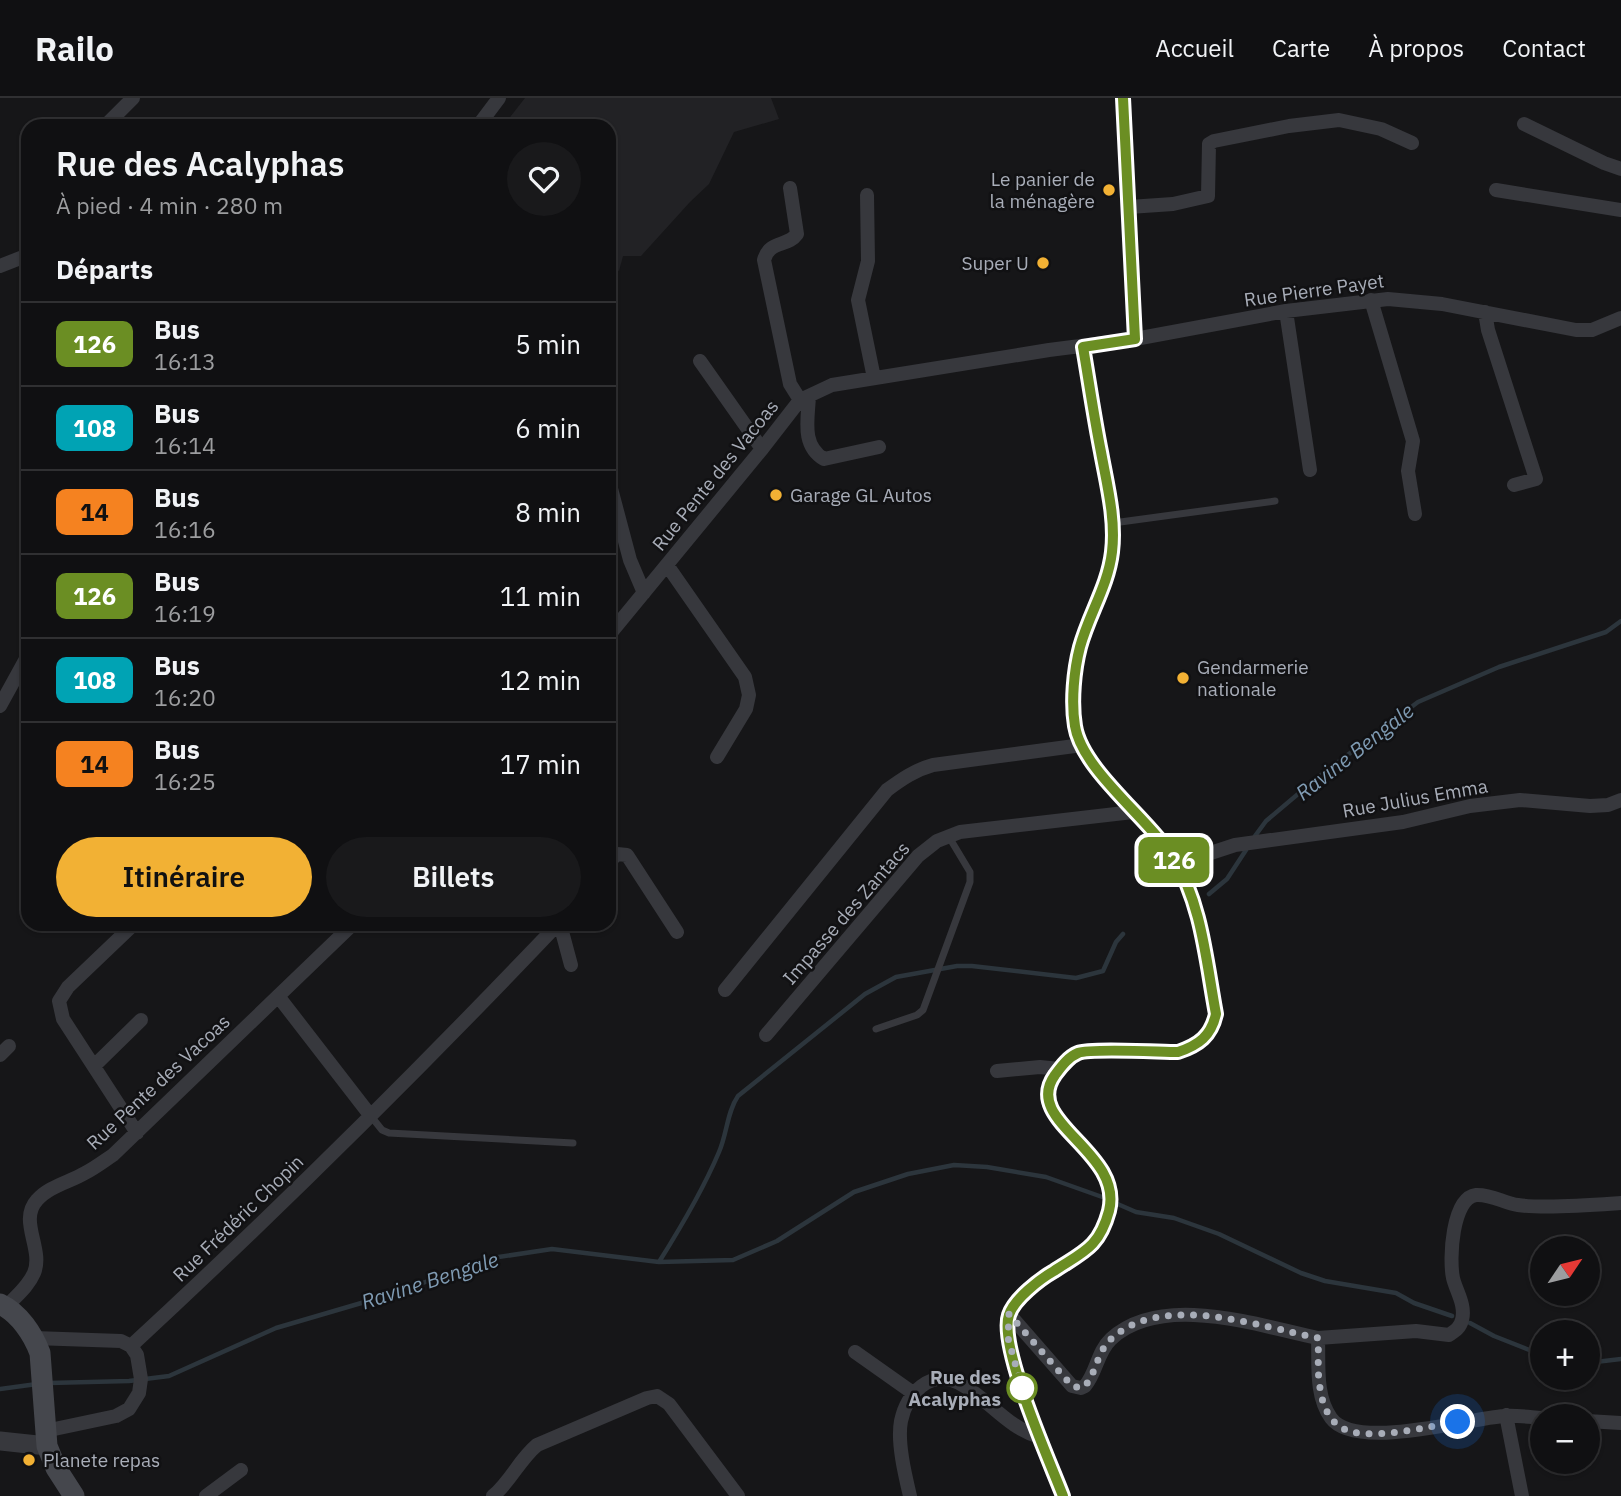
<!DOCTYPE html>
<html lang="fr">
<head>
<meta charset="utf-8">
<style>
	:root { --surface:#101012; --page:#19191b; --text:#f1f3f6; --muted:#9c9d9f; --line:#303032; --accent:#f2b134 }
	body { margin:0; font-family:"IBM Plex Sans",sans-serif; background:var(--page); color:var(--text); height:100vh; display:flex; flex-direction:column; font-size:26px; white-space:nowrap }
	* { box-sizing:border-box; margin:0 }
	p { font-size:23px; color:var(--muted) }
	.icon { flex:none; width:38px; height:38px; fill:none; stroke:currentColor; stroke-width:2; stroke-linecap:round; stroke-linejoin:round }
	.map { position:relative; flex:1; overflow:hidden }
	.sheet { position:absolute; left:21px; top:21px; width:595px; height:812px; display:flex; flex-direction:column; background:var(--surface); border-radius:21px; box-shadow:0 2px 5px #0004,0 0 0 2px var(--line) }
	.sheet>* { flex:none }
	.badge { padding:0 14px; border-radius:10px; font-size:24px; line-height:46px }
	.needle { width:46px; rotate:55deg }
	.tools { position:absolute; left:1530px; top:1138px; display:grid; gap:14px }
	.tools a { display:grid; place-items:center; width:70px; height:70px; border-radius:50%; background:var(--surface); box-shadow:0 2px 5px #0004,0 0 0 2px var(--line); font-size:35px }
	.you { position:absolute; width:35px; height:35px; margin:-18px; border:5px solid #fff; border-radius:50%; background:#1a73e8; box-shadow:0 0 0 10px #1a73e833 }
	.map>.badge { position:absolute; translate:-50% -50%; box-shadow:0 0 0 4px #fff }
	h2 { padding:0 35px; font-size:26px; line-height:63px }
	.round { display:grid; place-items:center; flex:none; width:74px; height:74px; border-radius:37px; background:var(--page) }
	.headline { display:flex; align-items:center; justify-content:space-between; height:119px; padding:0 35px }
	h1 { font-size:33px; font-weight:600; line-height:52px }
	.cta { display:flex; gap:14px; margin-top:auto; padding:14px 35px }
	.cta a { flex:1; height:80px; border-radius:42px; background:var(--accent); color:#111; font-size:28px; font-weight:600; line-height:80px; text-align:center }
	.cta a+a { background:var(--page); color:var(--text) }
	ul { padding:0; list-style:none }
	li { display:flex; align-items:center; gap:21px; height:84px; padding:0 35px; border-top:2px solid var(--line) }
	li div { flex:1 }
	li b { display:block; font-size:26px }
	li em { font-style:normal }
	li .badge { min-width:77px; font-weight:700; text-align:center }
	header { display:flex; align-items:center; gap:42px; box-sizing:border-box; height:98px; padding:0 35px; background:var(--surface); border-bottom:2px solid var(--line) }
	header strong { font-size:33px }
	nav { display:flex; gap:38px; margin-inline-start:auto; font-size:24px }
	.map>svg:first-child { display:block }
</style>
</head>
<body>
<header>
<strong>Railo</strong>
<nav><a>Accueil</a><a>Carte</a><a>À propos</a><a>Contact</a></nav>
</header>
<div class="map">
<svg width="1621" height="1398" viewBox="0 0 1621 1398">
	<rect width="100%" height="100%" fill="#161618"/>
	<!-- built -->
	<path fill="#222225" d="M 525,0 L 771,0 L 779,21 L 734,34 L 709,86 L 690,104 L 641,158 L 623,158 L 619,173 L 609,169 L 609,28 L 503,28 Z"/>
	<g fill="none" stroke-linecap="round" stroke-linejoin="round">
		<!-- stream -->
		<path stroke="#2c353c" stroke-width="4.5" d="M 1255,738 L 1266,723 L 1317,680 L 1418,604 L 1499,569 L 1606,534 L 1621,523
			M 1209,796 L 1227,781 L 1246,752
			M 1113,1104 L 1136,1114 L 1174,1120 L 1219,1136 L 1301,1175 L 1325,1183 L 1396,1195 L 1414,1205 L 1452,1218
			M 659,1164 L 733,1162 L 777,1143 L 854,1094 L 908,1076 L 954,1067 L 987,1069 L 1046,1079 L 1105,1100
			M 1470,1225 L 1494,1238 L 1542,1257
			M 1587,1265 L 1621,1261
			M 49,1285 L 129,1283 L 169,1278 L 276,1230 L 392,1196 L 492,1160 L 552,1151 L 659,1164 C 681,1129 703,1092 719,1054 C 727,1036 727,1014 738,998 L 865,896 L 896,879 L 957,868 L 972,868 L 1076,880 L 1103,873 L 1116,844 L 1123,836
			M 0,1291 L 37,1286"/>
		<!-- service -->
		<path stroke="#37383d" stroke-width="7" d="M 1113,425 L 1275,403
			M 876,931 L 917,917 L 923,912 L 970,784 L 970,774 L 949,739
			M 370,1017 L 382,1032 L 389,1035 L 573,1045"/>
		<!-- minor -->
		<path stroke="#37383d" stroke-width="14" d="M 1524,26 L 1604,65 L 1621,71
			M 105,28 L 133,0
			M 478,28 L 499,0
			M 790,90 L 797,136 C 788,149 769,142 764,162 L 790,286 L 800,302
			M 1496,92 L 1621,112
			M 867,97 L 868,163 L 858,202 L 874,280
			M 1129,109 L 1173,106 L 1208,98 L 1209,46 L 1214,43 L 1289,28 L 1339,22 L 1381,31 L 1412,45
			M 0,168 L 28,157
			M 1371,202 L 1413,343 L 1408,373 L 1415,416
			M 1286,213 L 1310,372
			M 1485,214 L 1488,232 L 1536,381 L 1514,387
			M 1135,241 L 1286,213 L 1388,201 L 1442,206 L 1576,232 L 1592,232 L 1621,220
			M 700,263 L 762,351
			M 809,298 C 808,321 801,347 824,361 L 879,349
			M 609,383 L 630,462 L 644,495
			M 667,467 L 745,579 L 749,597 L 746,611 L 717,659
			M 609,537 L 762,351 L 800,302 L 832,287 L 1049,252 L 1135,241 L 1123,0
			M 0,608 L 28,557
			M 609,764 L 617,756 L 627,757 L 677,834
			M 1177,766 L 1235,747 L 1403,724 L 1470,708 L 1520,702 L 1590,708 L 1608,707 L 1621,702
			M 134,826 L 68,889 L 59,903 L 63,921 L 137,1035
			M 560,826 L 571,867
			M 725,892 L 887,692 C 902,681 915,672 933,667 L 1082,647
			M 278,898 L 370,1017
			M 766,937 L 918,758 L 937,743 L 960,734 L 1133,714
			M 0,957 L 9,948
			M 94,968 L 141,922
			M 997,973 L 1040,969 L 1059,971
			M 6,1209 C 16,1198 28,1189 34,1175 C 44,1151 18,1123 37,1102 C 49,1088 70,1084 85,1075 C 95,1070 104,1063 113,1057 L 353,826
			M 1009,1216 L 1072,1288 L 1081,1290 L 1085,1288 C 1097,1274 1097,1254 1111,1241 C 1162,1194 1259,1228 1318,1240 C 1319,1266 1315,1298 1331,1320 C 1355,1353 1465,1321 1504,1318 C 1516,1317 1529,1319 1542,1320
			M 34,1240 L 121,1243 L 131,1248 L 137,1257 L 141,1281 L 139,1295 L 129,1311 L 116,1318 L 45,1333
			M 1318,1240 L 1416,1233 L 1449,1237 C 1455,1233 1460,1230 1462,1222 C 1466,1207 1456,1193 1453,1180 C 1449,1161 1452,1100 1476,1097 C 1491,1096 1504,1105 1518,1107 C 1545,1111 1593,1107 1621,1105
			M 131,1248 C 278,1112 420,971 558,826
			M 855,1254 L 913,1295
			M 1506,1317 L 1522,1398
			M 1587,1323 L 1621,1325
			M 206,1398 L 241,1372
			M 493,1398 C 511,1383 519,1362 537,1347 L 647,1300 L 657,1298 L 669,1306 L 738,1398
			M 910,1398 C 905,1377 897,1344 901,1323 C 907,1295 930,1271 959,1285 C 988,1300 1007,1330 1040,1339
			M 1063,1398 C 1050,1364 999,1248 1009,1217 C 1014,1201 1040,1181 1054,1173 C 1083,1154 1099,1150 1109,1113 C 1124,1053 1021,1024 1055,977 C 1061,969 1068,959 1078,955 C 1089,950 1160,954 1178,954 C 1199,947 1211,938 1216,916 C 1206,863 1202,805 1173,759 C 1149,721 1082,672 1075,628 C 1071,605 1074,572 1080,549 C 1089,516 1108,488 1112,454 C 1116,420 1107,387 1101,354 C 1094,319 1089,284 1083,249"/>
		<!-- tertiary -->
		<path stroke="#37383d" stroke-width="19" d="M 0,1343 L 47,1348"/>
		<!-- secondary -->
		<path stroke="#45474d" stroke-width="21" d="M 0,1206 C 19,1215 33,1236 40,1255 L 47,1348 L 56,1370 L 74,1398"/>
	</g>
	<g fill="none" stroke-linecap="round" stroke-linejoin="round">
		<defs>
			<path id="line" d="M 1063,1398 C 1050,1364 998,1248 1009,1217 C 1014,1201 1040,1181 1054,1173 C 1083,1154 1099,1150 1109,1113 C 1124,1053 1021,1024 1055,977 C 1061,969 1068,959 1078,955 C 1090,950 1160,954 1178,954 C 1199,947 1211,938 1216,916 C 1206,863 1202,806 1173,759 C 1149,721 1082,672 1075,628 C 1071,604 1074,572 1080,549 C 1089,516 1108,488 1112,454 C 1116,421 1107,387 1101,354 C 1094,319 1089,284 1083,249 L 1135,241 L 1123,0"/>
		</defs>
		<!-- line casing -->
		<use href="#line" stroke="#fff" stroke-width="16"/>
		<!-- line -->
		<use href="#line" stroke="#6b8e23" stroke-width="10"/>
		<!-- walk -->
		<path stroke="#a8adb8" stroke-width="7" stroke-dasharray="0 12.6" d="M 1022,1290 L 1008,1240 L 1009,1216 L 1072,1288 L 1081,1290 L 1085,1288 C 1097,1273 1097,1254 1111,1241 C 1162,1194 1258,1228 1318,1240 C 1319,1256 1317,1274 1320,1290 C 1322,1304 1327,1319 1339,1328 C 1363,1346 1429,1328 1458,1324"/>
	</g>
	<!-- markers -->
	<g fill="#f2b134" stroke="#111113" stroke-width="2.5">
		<circle cx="1109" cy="92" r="7"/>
		<circle cx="1043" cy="165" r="7"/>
		<circle cx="776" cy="397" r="7"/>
		<circle cx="1183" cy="580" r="7"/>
		<circle cx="29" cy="1362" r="7"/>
	</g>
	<circle fill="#fff" stroke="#6b8e23" stroke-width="3.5" cx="1022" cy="1290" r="14"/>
	<g text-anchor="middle" stroke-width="5" stroke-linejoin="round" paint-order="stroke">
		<!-- poi labels -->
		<g font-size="19" fill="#a8adb8" stroke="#111113" text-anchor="start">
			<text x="1095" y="88" text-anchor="end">Le panier de<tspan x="1095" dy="22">la ménagère</tspan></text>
			<text x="1029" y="172" text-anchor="end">Super U</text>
			<text x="790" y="404">Garage GL Autos</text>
			<text x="1197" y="576">Gendarmerie<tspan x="1197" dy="22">nationale</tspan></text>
			<text x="43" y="1369">Planete repas</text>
		</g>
		<!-- street labels -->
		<g font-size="19" fill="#a8adb8" stroke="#111113">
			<text transform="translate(1314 192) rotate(-8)" y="7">Rue Pierre Payet</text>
			<text transform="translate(715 377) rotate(-51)" y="7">Rue Pente des Vacoas</text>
			<text transform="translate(1415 700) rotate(-10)" y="7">Rue Julius Emma</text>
			<text transform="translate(846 815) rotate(-49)" y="7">Impasse des Zantacs</text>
			<text transform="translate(158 984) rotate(-43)" y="7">Rue Pente des Vacoas</text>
			<text transform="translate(238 1120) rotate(-44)" y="7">Rue Frédéric Chopin</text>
		</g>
		<!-- stop labels -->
		<g font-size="19" font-weight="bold" fill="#a8adb8" stroke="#111113" text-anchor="end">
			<text x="1001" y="1286">Rue des<tspan x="1001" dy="22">Acalyphas</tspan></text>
		</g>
		<!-- water labels -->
		<g font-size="21" font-style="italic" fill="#7f9bb3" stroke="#111113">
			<text transform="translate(1355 654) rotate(-38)" y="7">Ravine Bengale</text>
			<text transform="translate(430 1183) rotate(-18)" y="7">Ravine Bengale</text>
		</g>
	</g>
</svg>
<div class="tools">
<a><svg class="needle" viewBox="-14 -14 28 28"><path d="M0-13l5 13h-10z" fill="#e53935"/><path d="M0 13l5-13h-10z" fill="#9c9d9f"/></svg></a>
<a>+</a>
<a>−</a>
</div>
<div class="you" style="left:1458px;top:1324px"></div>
<b class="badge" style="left:1174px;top:762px;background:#6b8e23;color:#fff">126</b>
<section class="sheet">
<div class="headline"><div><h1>Rue des Acalyphas</h1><p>À pied · 4 min · 280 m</p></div><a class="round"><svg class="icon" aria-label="heart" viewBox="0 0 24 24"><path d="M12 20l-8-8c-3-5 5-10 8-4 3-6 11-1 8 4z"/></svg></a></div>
<h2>Départs</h2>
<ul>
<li><span class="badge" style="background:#6b8e23;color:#fff">126</span><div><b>Bus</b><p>16:13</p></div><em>5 min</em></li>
<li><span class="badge" style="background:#00a3b4;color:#fff">108</span><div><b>Bus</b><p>16:14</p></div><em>6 min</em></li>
<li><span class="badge" style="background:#f58220;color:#111">14</span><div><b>Bus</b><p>16:16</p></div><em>8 min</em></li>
<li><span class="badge" style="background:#6b8e23;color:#fff">126</span><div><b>Bus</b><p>16:19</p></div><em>11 min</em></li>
<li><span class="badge" style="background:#00a3b4;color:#fff">108</span><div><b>Bus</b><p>16:20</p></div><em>12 min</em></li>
<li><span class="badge" style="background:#f58220;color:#111">14</span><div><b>Bus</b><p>16:25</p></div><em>17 min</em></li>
</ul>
<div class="cta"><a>Itinéraire</a><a>Billets</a></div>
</section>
</div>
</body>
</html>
